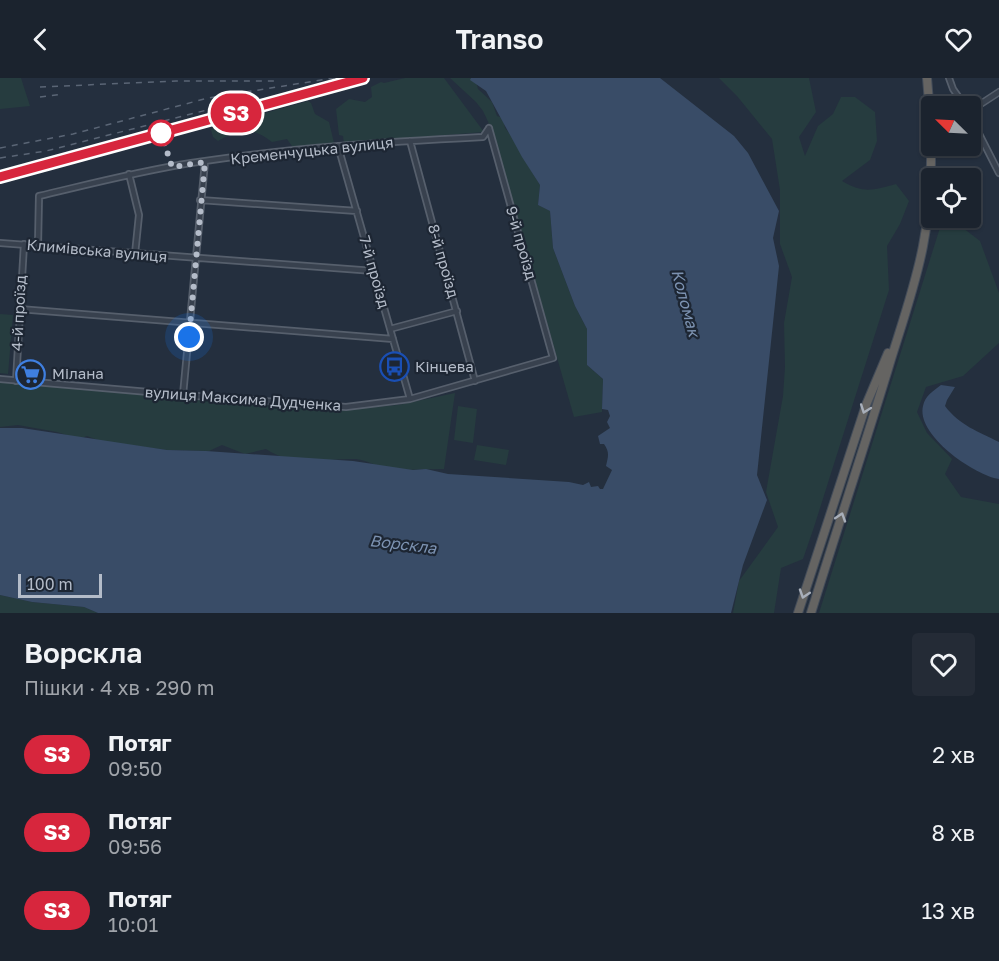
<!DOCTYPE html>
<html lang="uk">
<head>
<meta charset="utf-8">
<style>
	:root { --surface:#1b232e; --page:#242b36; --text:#f1f3f6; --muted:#a0a4aa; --line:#39404a }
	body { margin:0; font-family:"Golos Text",sans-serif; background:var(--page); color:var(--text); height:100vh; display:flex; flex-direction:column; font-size:22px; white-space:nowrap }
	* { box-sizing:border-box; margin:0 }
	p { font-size:20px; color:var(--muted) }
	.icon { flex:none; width:33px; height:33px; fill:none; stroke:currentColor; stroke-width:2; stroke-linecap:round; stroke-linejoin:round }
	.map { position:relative; height:535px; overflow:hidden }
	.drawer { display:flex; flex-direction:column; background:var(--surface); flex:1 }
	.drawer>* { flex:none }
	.badge { padding:0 12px; border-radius:20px; font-size:21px; line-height:39px }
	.needle { width:39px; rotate:294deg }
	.tools { position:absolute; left:921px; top:18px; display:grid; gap:12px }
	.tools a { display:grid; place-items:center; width:60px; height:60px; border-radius:6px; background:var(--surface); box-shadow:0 2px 4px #0004,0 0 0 2px var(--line); font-size:30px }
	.scale { position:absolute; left:18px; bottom:15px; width:84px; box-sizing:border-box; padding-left:6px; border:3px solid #b4bcc9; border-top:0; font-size:16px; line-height:21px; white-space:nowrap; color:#b4bcc9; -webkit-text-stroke:4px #1d2633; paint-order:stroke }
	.you { position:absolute; width:30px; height:30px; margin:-15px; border:4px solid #fff; border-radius:50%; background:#1a73e8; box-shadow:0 0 0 9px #1a73e833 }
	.map>.badge { position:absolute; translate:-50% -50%; box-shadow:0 0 0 3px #fff }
	.round { display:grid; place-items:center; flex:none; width:63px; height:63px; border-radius:6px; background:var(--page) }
	.overview { display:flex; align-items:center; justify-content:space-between; height:102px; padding:0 24px }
	h1 { font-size:28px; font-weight:600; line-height:45px }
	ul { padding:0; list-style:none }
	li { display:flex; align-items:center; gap:18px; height:78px; padding:0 24px }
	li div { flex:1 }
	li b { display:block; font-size:22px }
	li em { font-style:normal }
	li .badge { min-width:66px; font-weight:700; text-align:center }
	header { display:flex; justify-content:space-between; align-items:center; height:78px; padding:0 24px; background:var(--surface); font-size:27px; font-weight:600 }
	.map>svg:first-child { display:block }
</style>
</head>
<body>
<header><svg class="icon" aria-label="back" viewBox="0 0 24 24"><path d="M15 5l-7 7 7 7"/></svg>Transo<svg class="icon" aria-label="heart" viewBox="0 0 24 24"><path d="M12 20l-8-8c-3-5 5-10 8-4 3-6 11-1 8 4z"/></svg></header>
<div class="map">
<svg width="999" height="535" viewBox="0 0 999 535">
	<rect width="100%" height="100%" fill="#242f3e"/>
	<!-- green -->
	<path fill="#263c3f" d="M 0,0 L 21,0 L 30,28 L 0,31 Z
		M 405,0 L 444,0 L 484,54 L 344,65 L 343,58 L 339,57 L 336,31 L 349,21 L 365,24 L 372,19 L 371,9 L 381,4 L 384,5 Z
		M 450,0 L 475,0 L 478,11 L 492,24 L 497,38 L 503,40 L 505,50 L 517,65 L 529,89 L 540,107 L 538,127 L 550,133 L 553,170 L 575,228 L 587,251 L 587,287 L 603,301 L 602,334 L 574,339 L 492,52 L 483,33 L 476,24 Z
		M 719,0 L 809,0 L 816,34 L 799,59 L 805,78 L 818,48 L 833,36 L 841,19 L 855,19 L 875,34 L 877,63 L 870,82 L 842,103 C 864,116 873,112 896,106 L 909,123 L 900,146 L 887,168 L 889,212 L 814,449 L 803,481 L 781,490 L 774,535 L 733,535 L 739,503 L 778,449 L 766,414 L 783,318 L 785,289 L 784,245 L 792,199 L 780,166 L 780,112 L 772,61 L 737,18 Z
		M 308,23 L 311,25 L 315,36 L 329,44 L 334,65 L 294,71 L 287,61 L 272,64 C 251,48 240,51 218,63 L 213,59 L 211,52 L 213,50 Z
		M 943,140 L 950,140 L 980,163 L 999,215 L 999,265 L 963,298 L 926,309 L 917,334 L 927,355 L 952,381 L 945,396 L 961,419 L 999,426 L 999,535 L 819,535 Z
		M 0,236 L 13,237 L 8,296 L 0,295 Z
		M 0,304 L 327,333 L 398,327 L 455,315 L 444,391 C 425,391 406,393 387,390 C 377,389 367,382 356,381 C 325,380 294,390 266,371 L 245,376 L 222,367 L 209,373 L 167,372 L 100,363 L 87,358 L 79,361 L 57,354 L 18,347 L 0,349 Z
		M 458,328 L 477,331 L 473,365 L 454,362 Z
		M 477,367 L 509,372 L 506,387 L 474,382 Z
		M 0,517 L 32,524 L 84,529 L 98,535 L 0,535 Z"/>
	<!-- water -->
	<path fill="#394c67" d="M 471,0 L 660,0 L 734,58 L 748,75 L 779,133 L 773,160 L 779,188 L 757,397 L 767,422 L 743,487 L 731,535 L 98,535 L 84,529 L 32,524 L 0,517 L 0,350 L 22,350 L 167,372 L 206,373 L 353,383 L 413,392 L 426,391 L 448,396 L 569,404 L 583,407 L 589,404 L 591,409 L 598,408 L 600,411 L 603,411 L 612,392 L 606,388 C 608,378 610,375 604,366 L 600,366 L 598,358 L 610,350 L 607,344 L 610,338 L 608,332 L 602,331 L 603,301 L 587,287 L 587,251 L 575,228 L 553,170 L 550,133 L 538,127 L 540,107 L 522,79 L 486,13 L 470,2 Z
		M 941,307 L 955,309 L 947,322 L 945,328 C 959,347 979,354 999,364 L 999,401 C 974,397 916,357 923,328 C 925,318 933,313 941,307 Z"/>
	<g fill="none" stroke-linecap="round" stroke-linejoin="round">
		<defs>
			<path id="minor" d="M 949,0 L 953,11 L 965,28
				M 970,38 L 999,95
				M 410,63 L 475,303
				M 338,68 L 410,321
				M 129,96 L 139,137 L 135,176
				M 200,122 L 357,133
				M 0,165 L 374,193
				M 38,167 L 39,118 C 90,106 140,93 191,85 C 287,70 385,64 483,59 L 489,50
				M 19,231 L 393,261
				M 390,251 L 457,233
				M 0,301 L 183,317 L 346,329 L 410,321 L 553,280 L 489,50
				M 16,303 L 24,166
				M 183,317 L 205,84"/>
			<path id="tertiary" d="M 970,33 L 999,14"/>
			<path id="trunk" d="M 798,535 L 866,327 L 888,275
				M 811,535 C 836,454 863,373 888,291 C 900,251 915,210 923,168 C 934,113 932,55 927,0"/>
		</defs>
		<!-- minor casing -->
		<use href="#minor" stroke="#565f6c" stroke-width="8"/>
		<!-- tertiary casing -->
		<use href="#tertiary" stroke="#565f6c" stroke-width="8"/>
		<!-- trunk casing -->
		<use href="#trunk" stroke="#434c59" stroke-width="10"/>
		<!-- minor -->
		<use href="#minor" stroke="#38414e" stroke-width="4.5"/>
		<!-- tertiary -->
		<use href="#tertiary" stroke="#38414e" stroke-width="5"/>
		<!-- trunk -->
		<use href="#trunk" stroke="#656462" stroke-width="8"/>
		<!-- rail -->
		<path stroke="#5a6575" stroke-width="1.5" stroke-dasharray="6 6" stroke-linecap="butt" d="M 40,9 L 176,3 L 279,3
			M 40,19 L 63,16
			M 0,70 L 73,56 L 208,20 L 334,0
			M 0,80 L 46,73 L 250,21
			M 0,99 L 363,0"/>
	</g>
	<!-- one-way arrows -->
	<defs><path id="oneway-chevron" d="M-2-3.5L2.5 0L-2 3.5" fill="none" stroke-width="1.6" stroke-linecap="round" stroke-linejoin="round" transform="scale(1.5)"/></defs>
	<g stroke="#a8afba">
		<use href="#oneway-chevron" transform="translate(865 331) rotate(110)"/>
		<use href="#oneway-chevron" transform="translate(841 439) rotate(-72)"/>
		<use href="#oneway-chevron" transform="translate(804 516) rotate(108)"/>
	</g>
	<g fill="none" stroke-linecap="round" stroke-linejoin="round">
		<defs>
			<path id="line" d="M 0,99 L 363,0"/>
		</defs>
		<!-- line casing -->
		<use href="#line" stroke="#fff" stroke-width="14"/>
		<!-- line -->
		<use href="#line" stroke="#d7263d" stroke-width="9"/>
		<!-- walk -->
		<path stroke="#b4bcc9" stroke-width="6" stroke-dasharray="0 10.8" d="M 161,55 L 172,89 L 205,84 L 189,259"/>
	</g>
	<!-- icons -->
	<defs>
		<symbol id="bus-ring" viewBox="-11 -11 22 22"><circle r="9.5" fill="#1d2633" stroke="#1a4fb4" stroke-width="1.5"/><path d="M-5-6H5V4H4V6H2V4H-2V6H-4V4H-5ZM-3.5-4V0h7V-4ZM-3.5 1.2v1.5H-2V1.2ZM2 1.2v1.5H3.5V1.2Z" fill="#1a4fb4"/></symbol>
		<symbol id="supermarket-ring" viewBox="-11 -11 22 22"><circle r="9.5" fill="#1d2633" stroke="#3f7fe0" stroke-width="1.5"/><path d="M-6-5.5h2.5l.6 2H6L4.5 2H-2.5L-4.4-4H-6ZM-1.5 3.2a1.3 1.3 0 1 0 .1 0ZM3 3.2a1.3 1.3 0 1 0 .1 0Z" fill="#3f7fe0"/></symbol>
	</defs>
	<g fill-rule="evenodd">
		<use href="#bus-ring" x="378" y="272" width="33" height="33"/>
		<use href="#supermarket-ring" x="14" y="280" width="33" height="33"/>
	</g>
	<!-- markers -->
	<circle fill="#fff" stroke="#d7263d" stroke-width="3" cx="161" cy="55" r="12"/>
	<g text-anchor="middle" stroke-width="4.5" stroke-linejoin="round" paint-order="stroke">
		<!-- street labels -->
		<g font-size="15" fill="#b4bcc9" stroke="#1d2633">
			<text transform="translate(312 73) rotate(-6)" y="5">Кременчуцька вулиця</text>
			<text transform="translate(521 165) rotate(74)" y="5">9-й проїзд</text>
			<text transform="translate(97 173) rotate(5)" y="5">Климівська вулиця</text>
			<text transform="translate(443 183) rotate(74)" y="5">8-й проїзд</text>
			<text transform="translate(374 194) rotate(74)" y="5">7-й проїзд</text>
			<text transform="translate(19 235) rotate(-87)" y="5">4-й проїзд</text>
			<text transform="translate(243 321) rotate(4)" y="5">вулиця Максима Дудченка</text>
		</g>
		<!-- poi labels -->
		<g font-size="15" fill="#b4bcc9" stroke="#1d2633" text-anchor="start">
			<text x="415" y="294">Кінцева</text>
			<text x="52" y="301">Мілана</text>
		</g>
		<!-- water labels -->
		<g font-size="16" font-style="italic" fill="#7c92b1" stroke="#1d2633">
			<text transform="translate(686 225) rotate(75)" y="6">Коломак</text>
			<text transform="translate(403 466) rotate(7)" y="6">Ворскла</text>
		</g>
	</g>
</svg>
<div class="tools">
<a><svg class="needle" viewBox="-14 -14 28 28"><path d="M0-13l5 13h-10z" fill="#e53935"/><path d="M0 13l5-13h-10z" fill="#a0a4aa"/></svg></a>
<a><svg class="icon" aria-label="locate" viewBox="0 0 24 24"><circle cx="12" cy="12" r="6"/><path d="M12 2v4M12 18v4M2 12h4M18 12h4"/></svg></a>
</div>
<div class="scale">100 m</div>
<div class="you" style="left:189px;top:259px"></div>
<b class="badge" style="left:236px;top:35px;background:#d7263d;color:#fff">S3</b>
</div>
<section class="drawer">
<div class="overview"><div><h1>Ворскла</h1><p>Пішки · 4 хв · 290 m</p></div><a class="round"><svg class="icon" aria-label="heart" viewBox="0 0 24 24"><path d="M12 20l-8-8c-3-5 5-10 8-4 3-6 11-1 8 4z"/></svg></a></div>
<ul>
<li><span class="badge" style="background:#d7263d;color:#fff">S3</span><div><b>Потяг</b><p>09:50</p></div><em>2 хв</em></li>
<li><span class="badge" style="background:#d7263d;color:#fff">S3</span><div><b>Потяг</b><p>09:56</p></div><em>8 хв</em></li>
<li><span class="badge" style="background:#d7263d;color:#fff">S3</span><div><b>Потяг</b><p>10:01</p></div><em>13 хв</em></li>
</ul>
</section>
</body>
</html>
